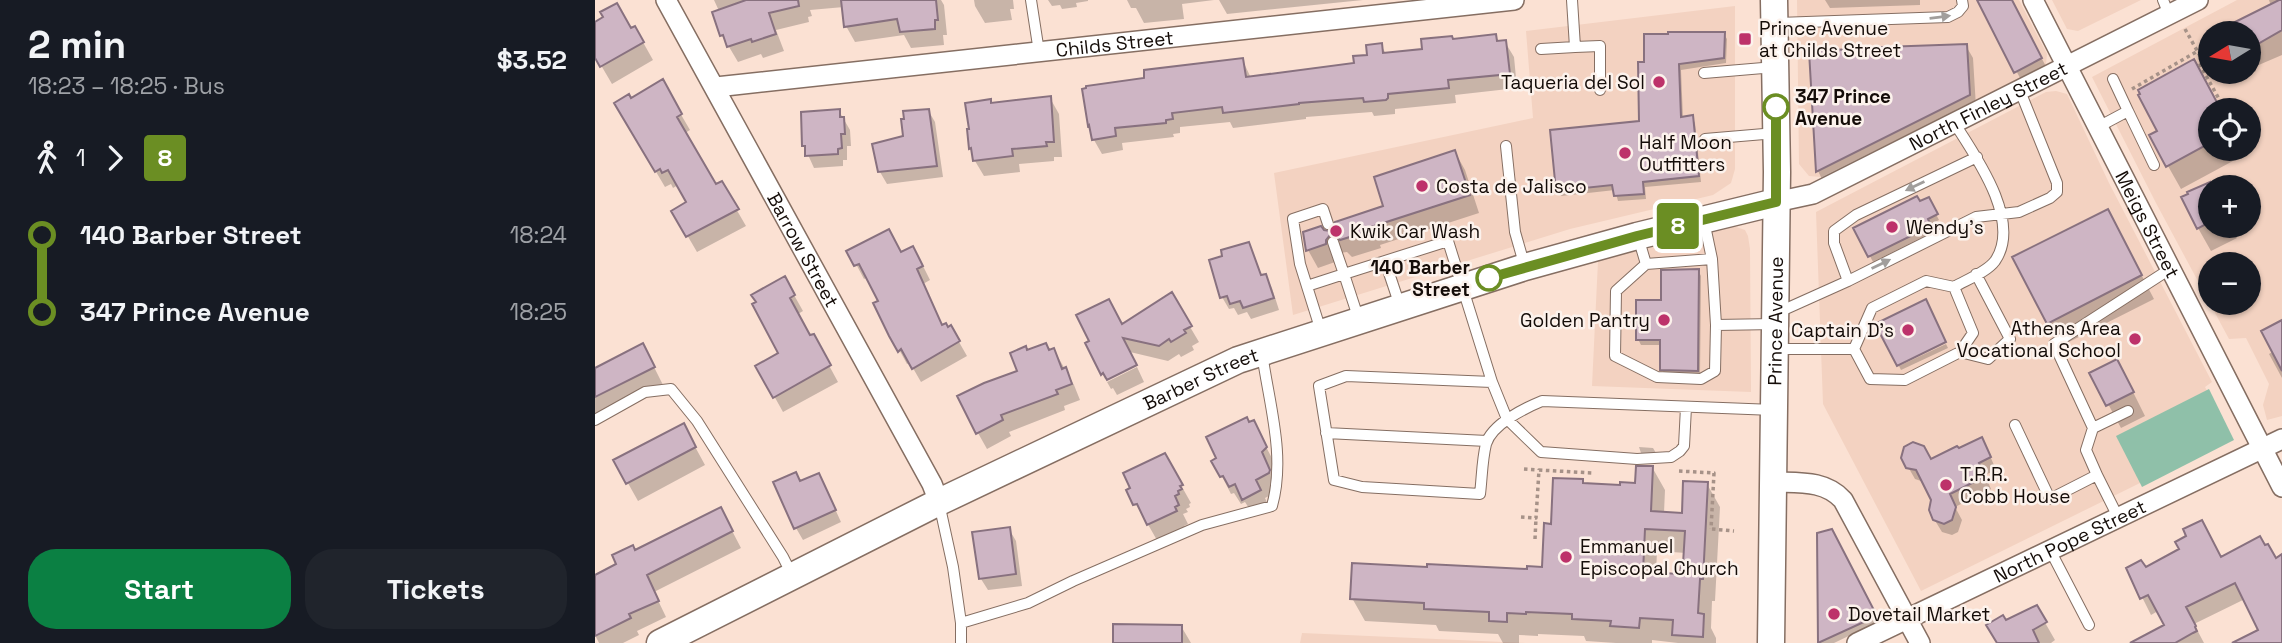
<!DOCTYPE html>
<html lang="en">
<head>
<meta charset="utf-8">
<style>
	:root { --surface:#171b24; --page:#20242c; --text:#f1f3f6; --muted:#9ea1a6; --accent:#0b8043 }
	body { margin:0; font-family:"Space Grotesk",sans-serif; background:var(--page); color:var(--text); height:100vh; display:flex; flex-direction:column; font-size:26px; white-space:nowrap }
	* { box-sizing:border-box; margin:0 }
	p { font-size:23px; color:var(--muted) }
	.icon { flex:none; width:38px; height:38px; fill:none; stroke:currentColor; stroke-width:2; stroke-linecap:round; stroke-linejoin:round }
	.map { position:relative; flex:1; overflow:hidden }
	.panel { display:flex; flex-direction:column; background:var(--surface); width:595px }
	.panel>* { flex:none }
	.badge { padding:0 14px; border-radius:5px; font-size:24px; line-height:46px }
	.needle { width:46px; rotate:259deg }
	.controls { position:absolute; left:1603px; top:21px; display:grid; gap:14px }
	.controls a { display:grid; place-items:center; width:63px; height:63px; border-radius:50%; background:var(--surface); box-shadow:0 2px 5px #0004; font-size:35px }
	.map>.badge { position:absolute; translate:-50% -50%; box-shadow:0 0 0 4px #fff }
	.legs { display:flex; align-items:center; gap:10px; height:77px; padding:0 28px; font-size:23px }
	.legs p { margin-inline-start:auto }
	.head { display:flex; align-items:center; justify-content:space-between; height:119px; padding:0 28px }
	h1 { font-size:38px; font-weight:700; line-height:52px }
	.cta { display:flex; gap:14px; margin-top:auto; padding:14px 28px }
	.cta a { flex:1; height:80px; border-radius:28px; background:var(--accent); color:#fff; font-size:28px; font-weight:700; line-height:80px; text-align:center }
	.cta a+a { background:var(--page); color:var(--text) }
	ul { padding:0 28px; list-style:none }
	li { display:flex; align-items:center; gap:24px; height:77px; font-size:26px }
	li i { display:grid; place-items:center; width:10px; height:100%; margin:0 9px; background:currentColor }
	li i::after { content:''; width:18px; height:18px; margin:-9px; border:5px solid; border-radius:50%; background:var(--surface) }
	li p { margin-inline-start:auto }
	li:first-child i { background:linear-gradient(#0000 50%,currentColor 0) }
	li:last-child i { background:linear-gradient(currentColor 50%,#0000 0) }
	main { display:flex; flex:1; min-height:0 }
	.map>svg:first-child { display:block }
</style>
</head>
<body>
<main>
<section class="panel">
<div class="head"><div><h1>2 min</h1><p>18:23 – 18:25 · Bus</p></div><b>$3.52</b></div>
<div class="legs"><svg class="icon" aria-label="walk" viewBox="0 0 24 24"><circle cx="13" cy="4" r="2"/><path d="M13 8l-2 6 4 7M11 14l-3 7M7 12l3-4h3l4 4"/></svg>1<svg class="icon" aria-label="forward" viewBox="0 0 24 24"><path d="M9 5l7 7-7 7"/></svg><b class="badge" style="background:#6b8e23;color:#fff">8</b></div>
<ul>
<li><i style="color:#6b8e23"></i><b>140 Barber Street</b><p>18:24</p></li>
<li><i style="color:#6b8e23"></i><b>347 Prince Avenue</b><p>18:25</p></li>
</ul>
<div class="cta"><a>Start</a><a>Tickets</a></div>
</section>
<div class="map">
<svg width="1687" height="643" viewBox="0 0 1687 643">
	<rect width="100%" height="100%" fill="#fbe1d3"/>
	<!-- built -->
	<path fill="#f3d2c1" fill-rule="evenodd" d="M 1202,0 L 1424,0 L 1452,54 L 1451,64 L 1449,67 L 1226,177 L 1214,176 L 1204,164 Z
		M 1457,0 L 1546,0 L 1483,31 L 1472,29 Z
		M 1642,0 L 1687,0 L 1687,416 L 1672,420 L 1668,405 L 1674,384 L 1651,338 L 1634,339 L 1561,203 L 1497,77 ZM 1615,33 L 1654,33 L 1654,72 L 1615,72 ZM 1615,110 L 1654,110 L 1654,149 L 1615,149 ZM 1615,187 L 1654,187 L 1654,226 L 1615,226 ZM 1615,264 L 1654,264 L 1654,303 L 1615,303 Z
		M 1140,6 L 1140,169 L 1136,183 L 1118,195 L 975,229 L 698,315 L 679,173 L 938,118 L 931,31 Z
		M 1461,91 L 1472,94 L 1514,183 L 1617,382 L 1610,387 L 1636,435 L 1616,448 L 1326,591 L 1228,404 L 1221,212 L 1451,92 Z
		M 1138,226 L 1150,230 L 1153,236 L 1155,249 L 1156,392 L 997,386 L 1003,261 Z
		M 707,633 L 931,643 L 705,643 Z"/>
	<!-- green -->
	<path fill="#8fc0a9" d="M 1614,389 L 1639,440 L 1547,487 L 1521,436 Z"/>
	<!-- shadow -->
	<path fill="#0003" fill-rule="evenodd" d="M 119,0 L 346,0 L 349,5 L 352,35 L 348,35 L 349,45 L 316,48 L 309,35 L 260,42 L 251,26 L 249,7 L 215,10 L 217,16 L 213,17 L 214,22 L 181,30 L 189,51 L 168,58 L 166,54 L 143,62 L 127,35 L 119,13 L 124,11 Z
		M 379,0 L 418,0 L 419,9 L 415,9 L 417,20 L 390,23 L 380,6 Z
		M 453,0 L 493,0 L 493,1 L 481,3 L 482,7 L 467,9 L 465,5 L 457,6 Z
		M 532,0 L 619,0 L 587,4 L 589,19 L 549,23 L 541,8 L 536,8 Z
		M 624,0 L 768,0 L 632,14 Z
		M 1230,0 L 1325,0 L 1325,5 L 1235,8 Z
		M 1383,0 L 1416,0 L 1456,76 L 1431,89 Z
		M 1674,0 L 1687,0 L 1687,55 L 1659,67 L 1661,71 L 1646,78 L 1642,72 L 1654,72 L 1654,33 L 1640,33 L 1676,6 Z
		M 0,24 L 36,30 L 40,28 L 58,60 L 17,84 L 0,55 Z
		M 1129,34 L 1132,39 L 1131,63 L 1086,70 L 1088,118 L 1097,117 L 1100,123 L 1106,182 L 1050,187 L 1051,199 L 1023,201 L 1020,190 L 966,196 L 963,190 L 1046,122 L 1051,63 Z
		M 900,36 L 904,43 L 910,42 L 919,57 L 922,88 L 860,95 L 861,103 L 800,109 L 800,114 L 779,116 L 777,112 L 711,117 L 711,119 L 638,128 L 635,122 L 585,127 L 585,133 L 578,134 L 579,137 L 527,143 L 528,150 L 507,154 L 499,140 L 551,79 L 647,59 L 656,78 L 761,65 L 786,45 L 791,54 L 829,50 L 858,41 Z
		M 1371,46 L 1378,58 L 1381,107 L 1229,183 L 1223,171 L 1216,53 Z
		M 1597,62 L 1624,110 L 1615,110 L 1615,149 L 1646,149 L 1649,155 L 1586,189 L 1573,166 L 1564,132 Z
		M 67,82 L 95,130 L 90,133 L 120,187 L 126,183 L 151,226 L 102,252 L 78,211 L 93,202 L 83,185 L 78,188 L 76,184 L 70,187 L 21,104 L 35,100 Z
		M 455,98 L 464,114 L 467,157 L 459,157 L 459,161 L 424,164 L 425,172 L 389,176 L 380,161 L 374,130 L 397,105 Z
		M 333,110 L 340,122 L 348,177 L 292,184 L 285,172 L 279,145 L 310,138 Z
		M 244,111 L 255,130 L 256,146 L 252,146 L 252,160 L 248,160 L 248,166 L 219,168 L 209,146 Z
		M 860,152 L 870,170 L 884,213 L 785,245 L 786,248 L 757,257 L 752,252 L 745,253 L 740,262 L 723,268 L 713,250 L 735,233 L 790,208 Z
		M 1613,185 L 1615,189 L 1615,226 L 1635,226 L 1642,238 L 1616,251 L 1603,228 Z
		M 1333,199 L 1344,220 L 1334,225 L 1338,232 L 1278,262 L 1261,229 Z
		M 1525,234 L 1559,299 L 1466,346 L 1420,258 Z
		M 653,244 L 667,277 L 671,276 L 677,288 L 684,310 L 656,319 L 652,312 L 643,315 L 639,308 L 634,309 L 627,297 L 629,257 Z
		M 254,251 L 306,254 L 326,262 L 335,280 L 328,284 L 348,327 L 353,330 L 356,328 L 372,356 L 326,382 L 315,363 L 312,364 L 296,335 L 286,302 L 273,277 L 269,279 Z
		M 1103,270 L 1106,276 L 1105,376 L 1070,375 L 1067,369 L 1067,345 L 1046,345 L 1043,339 L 1067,302 Z
		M 190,279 L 208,311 L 203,314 L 215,337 L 218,336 L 243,382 L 188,412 L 163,367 L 186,354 Z
		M 576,295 L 604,342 L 597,346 L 599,350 L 586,357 L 584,354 L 573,361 L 535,352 L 541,364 L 510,379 L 493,343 L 527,326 Z
		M 1687,322 L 1687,378 L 1674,354 L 1679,351 Z
		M 1351,344 L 1353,348 L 1306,370 L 1304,366 Z
		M 459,350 L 479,385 L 485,400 L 469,406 L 470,410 L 414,432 L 416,436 L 392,449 L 383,433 L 424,372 L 432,352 Z
		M 57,363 L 68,385 L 2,419 L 0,416 L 0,369 Z
		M 542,367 L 549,382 L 522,395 L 518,388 L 516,389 L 512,382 Z
		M 1497,374 L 1534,384 L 1550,416 L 1526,428 Z
		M 658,422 L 681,466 L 675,471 L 684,489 L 684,491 L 670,498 L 675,509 L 659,516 L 650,502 L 646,504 L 639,493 L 636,494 L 619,461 L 654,424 Z
		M 98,443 L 110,465 L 43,501 L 20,460 Z
		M 1044,447 L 1058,448 L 1061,453 L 1047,456 Z
		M 1364,450 L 1393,451 L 1401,470 L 1390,475 L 1396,489 L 1360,507 L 1367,520 L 1363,532 L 1357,535 L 1347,532 L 1339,519 L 1338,500 L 1329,482 L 1320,479 L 1308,458 L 1336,461 Z
		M 569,455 L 596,503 L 594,504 L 595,507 L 591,509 L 593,512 L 588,514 L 593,524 L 589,526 L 590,529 L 563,542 L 534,491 Z
		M 1057,467 L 1070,490 L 1069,513 L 1088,514 L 1112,484 L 1125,507 L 1120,601 L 1117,601 L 1116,628 L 1121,638 L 1121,643 L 1083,643 L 1057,640 L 1057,643 L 1021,643 L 991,641 L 989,636 L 943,634 L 943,636 L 924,635 L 924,643 L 908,643 L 903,634 L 844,631 L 841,625 L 770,621 L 757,598 L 949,569 L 958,526 L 987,481 L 990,485 L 1027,487 L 1042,485 ZM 1062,551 L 1091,553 L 1087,576 L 1061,574 Z
		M 205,483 L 230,487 L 246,522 L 208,540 L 201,528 Z
		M 134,525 L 146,548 L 59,592 L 71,617 L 42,631 L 44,635 L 28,643 L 4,643 L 0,635 L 0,577 L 24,565 L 40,552 Z
		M 414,529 L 421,541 L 427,586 L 393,590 L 386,579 Z
		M 1236,531 L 1283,622 L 1239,643 L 1225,643 L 1224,534 Z
		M 1626,559 L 1687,559 L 1687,643 L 1650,643 L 1666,630 L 1650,599 L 1599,624 L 1609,643 L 1548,643 L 1571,626 L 1563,611 L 1556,615 L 1533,569 L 1550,569 Z
		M 1441,607 L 1460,640 L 1456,643 L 1404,643 L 1410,622 Z
		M 586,626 L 596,643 L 520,643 Z"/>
	<!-- building -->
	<path fill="#ceb5c4" stroke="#88717f" stroke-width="2" fill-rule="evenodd" d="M 151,0 L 203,0 L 204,6 L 174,13 L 181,34 L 157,42 L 156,39 L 132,47 L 128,35 L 125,36 L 117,12 Z
		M 246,0 L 341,0 L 343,20 L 340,20 L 340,29 L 305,32 L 302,19 L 249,27 Z
		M 1382,0 L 1417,0 L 1447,58 L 1419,73 Z
		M 1684,0 L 1687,0 L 1687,30 L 1654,49 L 1654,33 L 1618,33 Z
		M 22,3 L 36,28 L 40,26 L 49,42 L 5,67 L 0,58 L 0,22 L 8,17 L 5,12 Z
		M 1073,32 L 1130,32 L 1129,58 L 1084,64 L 1086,117 L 1098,115 L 1104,176 L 1048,182 L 1049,194 L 1019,196 L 1017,185 L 961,191 L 955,130 L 1044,121 L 1043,62 L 1049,62 L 1049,34 L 1073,34 Z
		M 901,34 L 902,41 L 911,40 L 915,74 L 853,80 L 854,88 L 793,94 L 793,98 L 791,100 L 769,102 L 768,98 L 704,103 L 704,104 L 628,113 L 627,107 L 577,113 L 578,119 L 571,120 L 571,123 L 520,128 L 521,136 L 497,140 L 494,125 L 493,126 L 487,89 L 491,88 L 491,86 L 549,78 L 549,70 L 648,58 L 651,77 L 759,63 L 758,56 L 772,55 L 771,45 L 787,43 L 788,53 L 827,49 L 826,39 L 857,36 L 858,39 Z
		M 1372,44 L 1375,95 L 1221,172 L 1214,51 L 1260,49 L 1260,48 Z
		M 1599,59 L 1626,110 L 1615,110 L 1615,143 L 1571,167 L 1554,135 L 1562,131 L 1543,95 L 1545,94 L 1543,90 Z
		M 68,79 L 87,114 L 82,117 L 121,184 L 127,181 L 144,209 L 91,237 L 76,211 L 91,202 L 73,170 L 67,173 L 65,169 L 60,172 L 19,103 L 34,94 L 36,98 Z
		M 456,96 L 459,142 L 451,142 L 452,146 L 417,149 L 418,156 L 378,161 L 376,148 L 374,149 L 372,129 L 374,129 L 370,103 L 396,99 L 396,103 Z
		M 245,109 L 245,117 L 249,117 L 250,134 L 246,134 L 247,148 L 243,149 L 243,154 L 210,156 L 210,146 L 207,146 L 206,112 Z
		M 334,109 L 342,166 L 283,172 L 277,144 L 308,136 L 306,119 L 309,119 L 308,111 Z
		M 860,150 L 875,195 L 776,227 L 777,230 L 745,240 L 740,235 L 735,235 L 731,240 L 731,244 L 711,251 L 708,232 L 726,226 L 729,230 L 735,231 L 739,228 L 740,222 L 788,206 L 779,177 Z
		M 1615,182 L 1615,222 L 1602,229 L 1586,197 L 1593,194 L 1592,192 Z
		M 1322,196 L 1325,201 L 1334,197 L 1343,214 L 1333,219 L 1336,226 L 1273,257 L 1258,228 Z
		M 1513,209 L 1547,275 L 1452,324 L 1417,257 Z
		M 294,229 L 306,252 L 318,246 L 328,266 L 322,269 L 347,325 L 351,323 L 353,327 L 356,325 L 365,341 L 317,369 L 306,349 L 303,352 L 294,336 L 278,303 L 283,301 L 264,264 L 259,266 L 251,251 Z
		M 654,242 L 666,275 L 671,274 L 679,298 L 648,308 L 645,301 L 635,304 L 632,296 L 625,298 L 614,260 L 627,256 L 626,250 Z
		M 1104,269 L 1103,371 L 1065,370 L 1065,340 L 1041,340 L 1041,300 L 1066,300 L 1066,270 Z
		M 190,276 L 200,295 L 195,298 L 215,335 L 219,334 L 236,365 L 178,398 L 160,366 L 183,353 L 157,304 L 161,302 L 156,295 Z
		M 577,292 L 597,326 L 589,330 L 591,333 L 576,342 L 574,339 L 564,346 L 528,338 L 542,365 L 512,380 L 508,373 L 506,375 L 490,343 L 494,341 L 481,315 L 514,299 L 527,324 Z
		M 1331,299 L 1351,342 L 1302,366 L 1280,324 Z
		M 1687,320 L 1687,371 L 1666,331 Z
		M 48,343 L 60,367 L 0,397 L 0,368 Z
		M 451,343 L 454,350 L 459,348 L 467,369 L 471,367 L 477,384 L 461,390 L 463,394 L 406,415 L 408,420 L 381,434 L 362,396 L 389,383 L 422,371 L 415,353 L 431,346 L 432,350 Z
		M 1522,359 L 1539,392 L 1511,406 L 1494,373 Z
		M 652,417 L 654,422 L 659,420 L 672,447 L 667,452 L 675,470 L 674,473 L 661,480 L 666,490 L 647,500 L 640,484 L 634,487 L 628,476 L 625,477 L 616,461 L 621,458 L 611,437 Z
		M 89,423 L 101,447 L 31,484 L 18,460 Z
		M 1387,437 L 1396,457 L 1384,463 L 1391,476 L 1355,494 L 1361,507 L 1357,520 L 1349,524 L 1338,520 L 1334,510 L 1336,500 L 1321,470 L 1311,468 L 1306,458 L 1309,447 L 1318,442 L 1329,446 L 1336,459 L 1362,446 L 1364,448 Z
		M 570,453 L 588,485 L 585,486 L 587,489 L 583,491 L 584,494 L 580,496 L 584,505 L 580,507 L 582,511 L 552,525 L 542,504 L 538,505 L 531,490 L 535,488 L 528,473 Z
		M 1041,466 L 1058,466 L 1056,511 L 1087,513 L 1088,481 L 1113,482 L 1108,579 L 1105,579 L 1103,613 L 1109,614 L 1108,637 L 1077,635 L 1078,620 L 1045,618 L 1044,628 L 1015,626 L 1016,621 L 977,619 L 977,614 L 931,612 L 931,614 L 912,613 L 912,622 L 894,621 L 894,612 L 829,609 L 829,603 L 755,599 L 757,563 L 832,567 L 832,564 L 932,569 L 932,566 L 947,567 L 949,523 L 956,524 L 958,478 L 988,479 L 988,483 L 1025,485 L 1025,482 L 1040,483 ZM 1050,529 L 1090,531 L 1088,564 L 1086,564 L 1085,574 L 1048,572 Z
		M 201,472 L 205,481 L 224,473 L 241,510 L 199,529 L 178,482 Z
		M 126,507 L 138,531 L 52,575 L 64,601 L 34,614 L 36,618 L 0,636 L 0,575 L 21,564 L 17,555 L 38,545 L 40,550 Z
		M 1607,520 L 1626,557 L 1665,536 L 1670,545 L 1673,544 L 1681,558 L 1687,554 L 1687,643 L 1637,643 L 1663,630 L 1640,583 L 1591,607 L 1601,626 L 1600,627 L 1602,631 L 1598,633 L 1580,643 L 1535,643 L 1569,625 L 1553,595 L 1545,599 L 1531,568 L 1546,560 L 1551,567 L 1584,549 L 1580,542 L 1591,536 L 1588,529 Z
		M 415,527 L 421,574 L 384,579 L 377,532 Z
		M 1237,529 L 1282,616 L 1223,643 L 1222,533 Z
		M 1442,605 L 1452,622 L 1438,630 L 1444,643 L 1402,643 L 1391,625 L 1408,615 L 1411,620 Z
		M 518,624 L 587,625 L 587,643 L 518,643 Z"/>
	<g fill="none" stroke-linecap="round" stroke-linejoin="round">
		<defs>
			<path id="lane" d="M 436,0 L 444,52
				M 1568,0 L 1574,15
				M 1180,23 L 1353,17 L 1363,12 L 1368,6 L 1367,0
				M 980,47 L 1005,46 L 1005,90
				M 946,49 L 980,47 L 977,0
				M 1109,73 L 1180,67
				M 1518,79 L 1533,111
				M 1503,127 L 1533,111 L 1559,165
				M 1110,139 L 1181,133
				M 911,146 L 920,232 L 930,267
				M 1109,221 L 1117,259 L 1121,325
				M 1043,237 L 1051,264 L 1021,291 L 1020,356 L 1062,377 L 1106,379 L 1120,371 L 1121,325 L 1180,324
				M 738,242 L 749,274 L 853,241 L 897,382 L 912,419 L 946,452 L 1042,459 L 1076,457 L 1085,451 L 1089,446 L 1091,407
				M 790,261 L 805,306
				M 1051,264 L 1117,259
				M 1253,281 L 1239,243 L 1239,231 L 1261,215 L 1382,157
				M 1331,281 L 1359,287 L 1378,333 L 1365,352 L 1310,380 L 1275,379 L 1259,349 L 1277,308 Z
				M 712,286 L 749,274 L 764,320
				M 1359,287 C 1371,280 1392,272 1400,261 C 1427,222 1382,158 1360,124
				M 1184,312 L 1253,281 L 1381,217 L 1424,212 L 1455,198 L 1462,192 L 1462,183 L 1425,91
				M 726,331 L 705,264 L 698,219 L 728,209 L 733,224
				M 1181,349 L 1259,349
				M 1365,352 L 1393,359 L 1415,339 L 1381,274
				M 897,382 L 751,376 L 724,386 L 739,480 L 767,487 L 885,494 C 887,478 887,460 891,444 C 897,424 930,408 947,401 L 1179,410
				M 1533,411 L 1498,428 L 1459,344 L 1575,269
				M 0,420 L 50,392 L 76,389 L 102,421 L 188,557 L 197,575
				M 1420,425 L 1455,499 L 1502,475 L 1491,450 L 1498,428
				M 731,433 L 892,441
				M 1502,475 L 1523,517
				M 344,503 L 358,567 L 366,623
				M 1455,550 L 1494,625
				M 366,643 L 366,623 L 433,603 L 478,581 L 607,525 L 677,506 C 691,456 674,404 667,353"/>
			<g id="street">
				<path id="s1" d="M 71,0 L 337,484 L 344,502"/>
				<path id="s2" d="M 1438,0 L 1687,487"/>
				<path id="s3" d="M 121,87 L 919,0"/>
				<path id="s4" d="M 1181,202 L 1218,194 L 1603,0"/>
				<path d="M 1179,482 C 1204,483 1230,480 1248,500 L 1325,643"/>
				<path id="s5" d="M 1262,643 L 1687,439"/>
			</g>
			<g id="secondary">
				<path id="s6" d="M 65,643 L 344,502 L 643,360 L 930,267 L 1042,236 L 1181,202"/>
				<path id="s7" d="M 1176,643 L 1182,172 L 1179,0"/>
			</g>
		</defs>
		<!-- lane casing -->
		<use href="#lane" stroke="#856e62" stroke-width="12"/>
		<!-- street casing -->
		<use href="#street" stroke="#856e62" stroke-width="22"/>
		<!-- secondary casing -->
		<use href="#secondary" stroke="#856e62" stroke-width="29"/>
		<!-- path -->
		<path stroke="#a69288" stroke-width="3.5" stroke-dasharray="3.5 3.5" stroke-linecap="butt" d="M 1590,29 L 1609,63 L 1605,65 L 1628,106
			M 1537,89 L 1603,51
			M 929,469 L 943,470
			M 1084,471 L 1119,473 L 1116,529
			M 926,517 L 941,518 L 944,470 L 998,473
			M 1117,529 L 1139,531
			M 940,539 L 941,518"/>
		<!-- lane -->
		<use href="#lane" stroke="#fff" stroke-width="10"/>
		<!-- street -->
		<use href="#street" stroke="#fff" stroke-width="19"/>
		<!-- secondary -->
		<use href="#secondary" stroke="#fff" stroke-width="26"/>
	</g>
	<!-- one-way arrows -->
	<defs><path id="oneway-solid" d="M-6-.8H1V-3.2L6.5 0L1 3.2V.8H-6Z" transform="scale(1.75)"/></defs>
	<g fill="#a19e9c">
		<use href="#oneway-solid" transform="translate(1345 17) rotate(-7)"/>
		<use href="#oneway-solid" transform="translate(1320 186) rotate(154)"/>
		<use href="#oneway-solid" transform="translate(1286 264) rotate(-26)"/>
	</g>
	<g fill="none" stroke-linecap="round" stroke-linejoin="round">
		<defs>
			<path id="line-1" d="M 894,278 L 1042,236 L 1181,202 L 1181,107"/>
		</defs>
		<!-- line-1 casing -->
		<use href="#line-1" stroke="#fff" stroke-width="16"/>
		<!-- line-1 -->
		<use href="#line-1" stroke="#6b8e23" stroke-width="10"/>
	</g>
	<!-- markers -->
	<g fill="#bd326a" stroke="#fcf2ec" stroke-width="2.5">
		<rect x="1143" y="32" width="14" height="14" rx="3.5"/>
		<circle cx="1064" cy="82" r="7"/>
		<circle cx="1030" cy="153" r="7"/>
		<circle cx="827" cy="186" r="7"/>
		<circle cx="1297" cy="227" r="7"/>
		<circle cx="741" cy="231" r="7"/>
		<circle cx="1069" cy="320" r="7"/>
		<circle cx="1313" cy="330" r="7"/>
		<circle cx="1540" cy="339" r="7"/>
		<circle cx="1351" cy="485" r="7"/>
		<circle cx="971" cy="557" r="7"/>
		<circle cx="1239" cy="614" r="7"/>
	</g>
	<g fill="#fff" stroke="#6b8e23" stroke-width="3.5">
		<circle cx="1181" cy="107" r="12"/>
		<circle cx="894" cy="278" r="12"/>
	</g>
	<g text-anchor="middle" stroke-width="5" stroke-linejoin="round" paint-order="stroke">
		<!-- poi labels -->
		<g font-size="19" fill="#140c08" stroke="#fcf2ec" text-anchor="start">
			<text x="1164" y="35">Prince Avenue<tspan x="1164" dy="22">at Childs Street</tspan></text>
			<text x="1050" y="89" text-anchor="end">Taqueria del Sol</text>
			<text x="1044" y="149">Half Moon<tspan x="1044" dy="22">Outfitters</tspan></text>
			<text x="841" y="193">Costa de Jalisco</text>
			<text x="1311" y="234">Wendy's</text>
			<text x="755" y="238">Kwik Car Wash</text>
			<text x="1055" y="327" text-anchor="end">Golden Pantry</text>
			<text x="1526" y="335" text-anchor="end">Athens Area<tspan x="1526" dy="22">Vocational School</tspan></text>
			<text x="1299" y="337" text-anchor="end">Captain D's</text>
			<text x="1365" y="481">T.R.R.<tspan x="1365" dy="22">Cobb House</tspan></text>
			<text x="985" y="553">Emmanuel<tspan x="985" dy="22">Episcopal Church</tspan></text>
			<text x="1253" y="621">Dovetail Market</text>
		</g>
		<!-- street labels -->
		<g font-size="19" fill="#140c08" stroke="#fcf2ec">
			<text dy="7" stroke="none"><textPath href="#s3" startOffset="401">Childs Street</textPath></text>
			<text dy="7" stroke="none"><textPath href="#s4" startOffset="234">North Finley Street</textPath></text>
			<text dy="7" stroke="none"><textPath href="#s2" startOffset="252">Meigs Street</textPath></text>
			<text dy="7" stroke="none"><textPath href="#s1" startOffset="285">Barrow Street</textPath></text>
			<text dy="7" stroke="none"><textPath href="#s7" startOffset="322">Prince Avenue</textPath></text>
			<text dy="7" stroke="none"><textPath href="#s6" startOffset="602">Barber Street</textPath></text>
			<text dy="7" stroke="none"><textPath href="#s5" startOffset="236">North Pope Street</textPath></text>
		</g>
		<!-- stop labels -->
		<g font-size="19" font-weight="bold" fill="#140c08" stroke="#fcf2ec" text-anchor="start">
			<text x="1200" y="103">347 Prince<tspan x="1200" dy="22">Avenue</tspan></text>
			<text x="875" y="274" text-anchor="end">140 Barber<tspan x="875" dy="22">Street</tspan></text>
		</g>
	</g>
</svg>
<div class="controls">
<a><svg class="needle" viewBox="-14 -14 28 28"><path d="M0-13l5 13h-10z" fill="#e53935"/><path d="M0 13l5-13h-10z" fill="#9ea1a6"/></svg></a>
<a><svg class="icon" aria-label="locate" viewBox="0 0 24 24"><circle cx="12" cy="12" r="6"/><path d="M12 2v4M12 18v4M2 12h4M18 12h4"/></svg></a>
<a>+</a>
<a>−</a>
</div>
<b class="badge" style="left:1083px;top:226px;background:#6b8e23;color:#fff">8</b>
</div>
</main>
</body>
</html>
